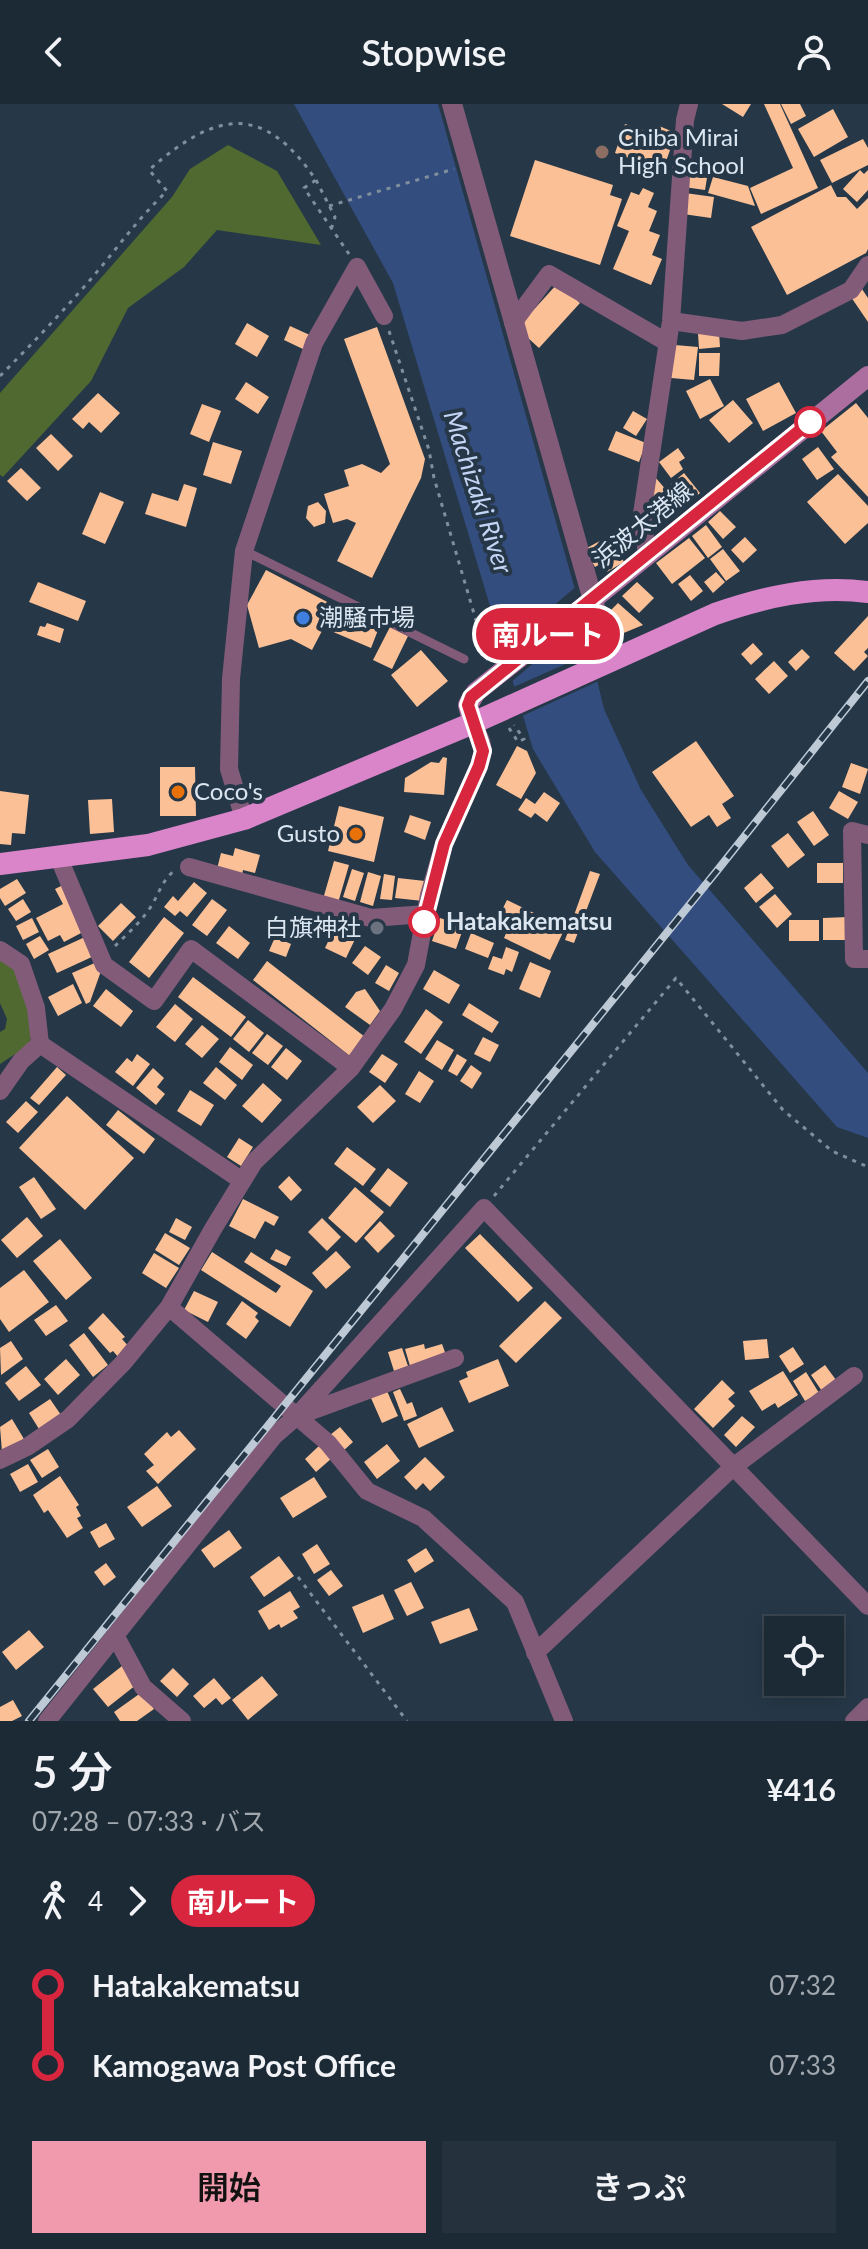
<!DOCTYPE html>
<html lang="ja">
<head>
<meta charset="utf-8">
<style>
	:root { --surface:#1c2a36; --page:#25323e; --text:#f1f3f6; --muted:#a0a7ad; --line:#3a4651; --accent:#f29aad }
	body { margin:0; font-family:Lato,"Noto Sans JP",sans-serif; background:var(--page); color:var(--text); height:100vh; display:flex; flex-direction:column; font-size:30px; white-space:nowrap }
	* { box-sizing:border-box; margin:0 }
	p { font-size:26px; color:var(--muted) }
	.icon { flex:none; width:44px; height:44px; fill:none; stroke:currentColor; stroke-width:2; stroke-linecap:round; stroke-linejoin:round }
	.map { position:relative; height:1617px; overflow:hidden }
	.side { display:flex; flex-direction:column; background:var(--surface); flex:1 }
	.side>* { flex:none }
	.badge { padding:0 16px; border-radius:26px; font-size:28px; line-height:52px }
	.controls { position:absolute; left:764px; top:1512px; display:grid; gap:16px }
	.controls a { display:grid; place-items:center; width:80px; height:80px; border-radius:0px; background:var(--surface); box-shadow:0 4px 20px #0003,0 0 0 2px var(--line); font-size:40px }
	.map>.badge { position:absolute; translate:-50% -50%; box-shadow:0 0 0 4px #fff }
	.legs { display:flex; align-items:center; gap:12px; height:88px; padding:0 32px; font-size:26px }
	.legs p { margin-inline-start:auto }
	.headline { display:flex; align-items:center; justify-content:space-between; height:136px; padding:0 32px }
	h1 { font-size:44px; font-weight:600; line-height:60px }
	.cta { display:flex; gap:16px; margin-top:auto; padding:16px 32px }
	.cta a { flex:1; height:92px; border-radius:0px; background:var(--accent); color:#111; font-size:32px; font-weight:600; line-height:92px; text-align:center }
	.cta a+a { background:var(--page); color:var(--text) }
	ul { padding:0 32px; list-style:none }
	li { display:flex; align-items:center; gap:28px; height:80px; font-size:30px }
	li i { display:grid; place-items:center; width:12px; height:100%; margin:0 10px; background:currentColor }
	li i::after { content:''; width:20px; height:20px; margin:-10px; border:6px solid; border-radius:50%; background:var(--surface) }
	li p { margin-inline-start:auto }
	li:first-child i { background:linear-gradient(#0000 50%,currentColor 0) }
	li:last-child i { background:linear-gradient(currentColor 50%,#0000 0) }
	header { display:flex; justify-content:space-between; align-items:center; height:104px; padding:0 32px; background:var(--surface); font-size:36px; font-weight:600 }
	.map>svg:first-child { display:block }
</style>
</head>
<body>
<header><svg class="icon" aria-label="back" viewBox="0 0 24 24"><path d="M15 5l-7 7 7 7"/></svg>Stopwise<svg class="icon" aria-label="person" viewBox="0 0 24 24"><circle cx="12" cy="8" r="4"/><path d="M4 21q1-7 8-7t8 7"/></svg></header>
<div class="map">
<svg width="868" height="1617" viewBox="0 0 868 1617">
	<rect width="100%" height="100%" fill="#263848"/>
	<!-- forest -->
	<path fill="#4f6930" d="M 228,41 L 277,67 L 321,141 L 217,126 L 184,163 L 128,204 L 91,277 L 3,373 L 0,371 L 0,289 L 172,93 L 190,65 Z
		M 0,851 L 20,872 L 32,926 L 29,941 L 0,960 L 0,928 L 5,925 L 7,915 L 0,899 Z"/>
	<!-- water -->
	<path fill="#344d7f" d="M 294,0 L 438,0 L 574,482 L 604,605 L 641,686 L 688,761 L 868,969 L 868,1034 L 837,1023 L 595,748 L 533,645 L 393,179 Z"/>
	<!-- pier -->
	<path fill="#263848" d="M 578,481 L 586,515 L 510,579 L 500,547 Z
		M 593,548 L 601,576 L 520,613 L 511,584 Z"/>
	<!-- building -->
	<path fill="#fcc096" d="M 722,0 L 751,0 L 743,13 Z
		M 764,0 L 780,0 L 818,84 L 761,110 L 750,84 L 793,64 Z
		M 781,0 L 800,0 L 806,12 L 791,20 Z
		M 833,5 L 848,33 L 814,53 L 798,25 Z
		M 625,20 L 656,31 L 659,22 L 676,29 L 663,66 L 615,49 Z
		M 863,35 L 868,44 L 868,61 L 832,79 L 820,56 Z
		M 535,56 L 613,81 L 610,91 L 622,95 L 600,161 L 510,132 Z
		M 860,66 L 864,70 L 868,66 L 868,86 L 857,98 L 843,85 Z
		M 686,71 L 707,74 L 705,86 L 684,83 Z
		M 713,73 L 748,82 L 755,102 L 708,89 Z
		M 831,81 L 837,93 L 846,93 L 857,105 L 868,94 L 868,145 L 866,149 L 787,191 L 751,123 Z
		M 643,84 L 654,89 L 648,103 L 657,107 L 649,127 L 660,131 L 652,151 L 662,155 L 651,181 L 613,165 L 629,127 L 617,122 L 631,88 L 639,91 Z
		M 685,89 L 714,93 L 711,114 L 683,110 Z
		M 558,179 L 580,199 L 539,244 L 517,224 Z
		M 862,185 L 868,194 L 868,218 L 851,193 Z
		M 247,219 L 269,232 L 257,253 L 235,240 Z
		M 290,222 L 312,232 L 305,246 L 284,236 Z
		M 377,223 L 425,355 L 421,374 L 372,474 L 337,457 L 356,419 L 347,415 L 333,419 L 324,390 L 349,382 L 344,366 L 362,360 L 381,369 L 390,360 L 344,235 Z
		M 719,228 L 720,243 L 699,245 L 698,229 Z
		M 675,241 L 698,243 L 694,276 L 671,274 Z
		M 699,249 L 720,249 L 719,272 L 699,272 Z
		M 710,275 L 724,302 L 700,315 L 686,287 Z
		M 246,278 L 269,293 L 258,310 L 235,295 Z
		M 779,278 L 796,309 L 763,327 L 746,295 Z
		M 98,289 L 120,309 L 101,329 L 89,318 L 83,325 L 72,315 Z
		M 733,296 L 753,319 L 729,339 L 709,316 Z
		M 856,299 L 868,314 L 868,393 L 831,353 L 837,348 L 821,327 Z
		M 202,300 L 221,307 L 209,338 L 190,330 Z
		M 633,307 L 647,315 L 636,332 L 623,324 Z
		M 616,327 L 646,339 L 639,358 L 608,346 Z
		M 51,330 L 73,352 L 58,367 L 36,344 Z
		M 213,338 L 242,347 L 231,380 L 203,371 Z
		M 818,343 L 834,365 L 817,376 L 802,355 Z
		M 678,344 L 685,354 L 679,358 L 683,365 L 671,374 L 659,358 Z
		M 21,364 L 41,384 L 27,397 L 7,377 Z
		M 684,369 L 700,389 L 687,400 L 671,380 Z
		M 838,370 L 868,402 L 868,419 L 845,440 L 807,398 Z
		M 655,373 L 681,403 L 663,419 L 648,402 Z
		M 184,380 L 197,384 L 186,423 L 145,410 L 152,389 L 178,397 Z
		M 100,388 L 124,398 L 105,440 L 82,430 Z
		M 318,398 L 326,407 L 325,419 L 314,423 L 306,414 L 308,402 Z
		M 720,407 L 736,423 L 723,435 L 708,418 Z
		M 706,421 L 722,443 L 708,454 L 692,432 Z
		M 609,432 L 624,458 L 607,468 L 602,459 L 595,463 L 585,445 Z
		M 745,433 L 757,446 L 743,459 L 731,446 Z
		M 689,434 L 705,454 L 672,480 L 656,459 Z
		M 723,445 L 740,467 L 726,477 L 710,455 Z
		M 266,466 L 335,502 L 312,546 L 291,535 L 259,544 L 247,501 Z
		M 716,468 L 725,478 L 713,489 L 704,478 Z
		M 690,471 L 703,487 L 691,497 L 678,480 Z
		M 38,478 L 86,497 L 78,517 L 29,498 Z
		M 637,478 L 654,494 L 639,509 L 622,492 Z
		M 618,499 L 643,521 L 614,533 L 605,512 Z
		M 341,505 L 380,521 L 371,544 L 331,527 Z
		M 868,512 L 868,544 L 864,548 L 868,552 L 854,567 L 834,549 Z
		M 47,519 L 64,525 L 60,539 L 37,531 L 40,522 L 45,523 Z
		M 390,523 L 408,532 L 392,565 L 373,556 Z
		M 753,539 L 763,550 L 751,561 L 741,550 Z
		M 802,545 L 810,553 L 796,567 L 788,558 Z
		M 421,546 L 448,577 L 417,603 L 391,571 Z
		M 774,557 L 788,572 L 769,590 L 755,575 Z
		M 696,637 L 734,692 L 722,700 L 731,714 L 717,723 L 709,711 L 691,723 L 652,668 Z
		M 517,642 L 527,647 L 536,669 L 521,695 L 496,681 Z
		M 443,653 L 447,654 L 444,691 L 404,688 L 405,674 L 431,658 L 439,659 Z
		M 851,659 L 868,665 L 860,690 L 842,683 Z
		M 160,663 L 195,663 L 196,712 L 160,712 Z
		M 0,687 L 29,691 L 25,730 L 12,729 L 11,741 L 0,740 Z
		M 839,687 L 858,698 L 848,715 L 829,704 Z
		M 544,688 L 560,699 L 547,718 L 535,709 L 531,714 L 518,706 L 526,694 L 535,700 Z
		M 112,695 L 114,728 L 90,730 L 88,696 Z
		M 339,702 L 384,713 L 374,758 L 328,747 Z
		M 813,707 L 829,731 L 814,742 L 797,718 Z
		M 410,711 L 431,718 L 425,736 L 404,728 Z
		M 788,729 L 805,751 L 788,764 L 771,742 Z
		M 235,744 L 260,751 L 255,769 L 243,766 L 242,771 L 217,765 L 221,749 L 233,752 Z
		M 334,757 L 349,761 L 338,799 L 323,795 Z
		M 817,759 L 843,759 L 843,779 L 817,779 Z
		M 352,765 L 364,769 L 355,797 L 343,793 Z
		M 590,767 L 600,770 L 574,839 L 565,836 Z
		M 368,768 L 381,772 L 373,802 L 360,798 Z
		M 761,769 L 774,784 L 756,799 L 744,784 Z
		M 384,770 L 395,772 L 392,796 L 380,795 Z
		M 398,774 L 425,777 L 423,797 L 395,794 Z
		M 17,775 L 26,789 L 5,802 L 0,794 L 0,785 Z
		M 194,778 L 207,789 L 187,813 L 180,807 L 175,812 L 164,803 L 173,792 L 178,797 Z
		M 65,780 L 83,828 L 64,838 L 60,831 L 48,837 L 36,814 L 63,800 L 55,785 Z
		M 775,790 L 792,810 L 777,824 L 759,803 Z
		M 23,795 L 31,808 L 16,817 L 8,805 Z
		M 212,795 L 227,806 L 207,832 L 192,821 Z
		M 507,796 L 565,824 L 550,856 L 504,834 L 508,825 L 495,820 Z
		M 121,799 L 136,813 L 113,837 L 98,822 Z
		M 164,813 L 184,829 L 149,874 L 129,858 Z
		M 849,813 L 849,836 L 823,836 L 823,814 Z
		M 32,814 L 39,828 L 23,836 L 16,822 Z
		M 440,814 L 464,822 L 456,845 L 432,837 Z
		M 789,816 L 819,816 L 819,837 L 789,837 Z
		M 337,819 L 358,829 L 346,854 L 325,844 Z
		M 229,822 L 250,839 L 238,855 L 216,839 Z
		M 471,829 L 494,839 L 488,854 L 465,845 Z
		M 40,832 L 49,846 L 34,855 L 26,840 Z
		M 85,833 L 94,852 L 57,869 L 48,850 Z
		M 275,833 L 291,840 L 286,853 L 269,847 Z
		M 365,842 L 381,853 L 368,871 L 352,859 Z
		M 506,843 L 519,848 L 512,868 L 506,865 L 504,871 L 488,865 L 493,852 L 502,855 Z
		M 267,857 L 365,933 L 350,952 L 253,876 Z
		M 97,858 L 101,867 L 90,898 L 86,900 L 72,869 Z
		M 530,858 L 551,867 L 540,894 L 519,885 Z
		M 386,861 L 399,869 L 389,887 L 375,879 Z
		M 434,866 L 460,881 L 449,900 L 423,885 Z
		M 193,873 L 246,913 L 231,933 L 178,893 Z
		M 73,880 L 82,899 L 58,912 L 48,893 Z
		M 106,885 L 133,907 L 121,923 L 93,902 Z
		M 365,885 L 380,907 L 370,921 L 345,903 L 356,888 Z
		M 469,899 L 499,918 L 492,929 L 462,911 Z
		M 175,900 L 193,915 L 175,938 L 156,923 Z
		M 426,905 L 443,918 L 421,950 L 404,938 Z
		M 248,916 L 264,929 L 249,948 L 233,935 Z
		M 202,921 L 219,935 L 202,954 L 185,940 Z
		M 267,930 L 283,942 L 268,961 L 252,949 Z
		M 483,933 L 499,941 L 490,958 L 474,950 Z
		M 437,936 L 454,946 L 442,966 L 425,955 Z
		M 230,943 L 253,961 L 242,976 L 219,958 Z
		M 286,944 L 302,957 L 287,976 L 271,963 Z
		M 137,950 L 150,960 L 133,982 L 115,968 L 127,954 L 132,958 Z
		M 382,950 L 398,960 L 385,979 L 369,968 Z
		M 457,950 L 467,956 L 457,972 L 448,967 Z
		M 471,961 L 482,969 L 472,985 L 460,977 Z
		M 57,963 L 66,971 L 39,1001 L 30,994 Z
		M 216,963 L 237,981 L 225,996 L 203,979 Z
		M 153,964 L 164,974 L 157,983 L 165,990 L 156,1001 L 136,984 Z
		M 419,967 L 434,977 L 420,999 L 405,990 Z
		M 263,979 L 282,996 L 262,1019 L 242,1002 Z
		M 380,981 L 396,997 L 373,1019 L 357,1003 Z
		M 190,986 L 214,1001 L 201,1022 L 177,1007 Z
		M 67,992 L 134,1054 L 85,1106 L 19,1044 Z
		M 26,997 L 38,1008 L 18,1029 L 6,1018 Z
		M 118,1006 L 155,1035 L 144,1050 L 106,1021 Z
		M 239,1034 L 253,1043 L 241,1062 L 227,1053 Z
		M 347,1043 L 376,1065 L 363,1082 L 334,1060 Z
		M 388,1064 L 408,1079 L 390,1103 L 370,1087 Z
		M 289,1072 L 302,1086 L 291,1097 L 278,1083 Z
		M 34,1073 L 56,1105 L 41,1115 L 19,1083 Z
		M 355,1083 L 384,1108 L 356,1139 L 328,1114 Z
		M 243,1095 L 279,1113 L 274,1122 L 265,1117 L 255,1135 L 229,1122 Z
		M 27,1113 L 43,1132 L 17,1154 L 1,1136 Z
		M 176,1114 L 192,1123 L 185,1136 L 169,1128 Z
		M 322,1114 L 341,1133 L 327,1147 L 308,1128 Z
		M 380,1117 L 395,1132 L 378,1149 L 364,1134 Z
		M 165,1129 L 190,1144 L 179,1161 L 155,1146 Z
		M 480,1130 L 533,1184 L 518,1198 L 465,1144 Z
		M 60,1135 L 92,1174 L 66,1196 L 33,1157 Z
		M 276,1145 L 291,1153 L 286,1162 L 270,1155 Z
		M 336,1147 L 351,1163 L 326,1185 L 312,1169 Z
		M 212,1148 L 276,1189 L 281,1182 L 244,1158 L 251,1148 L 313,1187 L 290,1223 L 201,1166 Z
		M 154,1149 L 179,1164 L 166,1184 L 142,1169 Z
		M 24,1166 L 49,1198 L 9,1228 L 0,1215 L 0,1184 Z
		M 194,1187 L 218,1198 L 208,1218 L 184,1206 Z
		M 242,1197 L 258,1209 L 255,1213 L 259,1217 L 246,1235 L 226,1220 Z
		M 545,1197 L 562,1214 L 516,1259 L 499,1242 Z
		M 56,1201 L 68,1217 L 46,1232 L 34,1216 Z
		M 103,1209 L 125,1233 L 122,1235 L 130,1244 L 119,1254 L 113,1247 L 110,1249 L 88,1224 Z
		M 84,1229 L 108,1261 L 93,1273 L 69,1241 Z
		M 767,1235 L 769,1254 L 745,1256 L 743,1237 Z
		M 11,1237 L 23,1255 L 1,1271 L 0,1244 Z
		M 424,1240 L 425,1245 L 442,1240 L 446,1251 L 410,1262 L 405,1245 Z
		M 793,1243 L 804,1260 L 790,1269 L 779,1252 Z
		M 402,1244 L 408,1262 L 394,1267 L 388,1248 Z
		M 66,1255 L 80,1271 L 58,1291 L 44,1275 Z
		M 498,1255 L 509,1282 L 469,1299 L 459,1277 L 468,1273 L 466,1268 Z
		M 825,1261 L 839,1280 L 824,1290 L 811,1271 Z
		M 26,1262 L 41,1281 L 19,1297 L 5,1279 Z
		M 783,1267 L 798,1291 L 778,1304 L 775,1299 L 762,1307 L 749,1287 Z
		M 806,1268 L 819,1289 L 805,1297 L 793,1277 Z
		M 722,1276 L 735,1289 L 728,1295 L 735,1302 L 713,1324 L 694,1305 Z
		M 400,1285 L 407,1300 L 412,1298 L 417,1312 L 404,1317 L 393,1288 Z
		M 387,1287 L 398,1312 L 382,1319 L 371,1294 Z
		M 50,1295 L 61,1311 L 39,1325 L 29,1309 Z
		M 442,1303 L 454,1327 L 419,1344 L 407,1320 Z
		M 742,1312 L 755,1323 L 736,1343 L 724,1331 Z
		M 12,1315 L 24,1335 L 2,1348 L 0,1323 Z
		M 340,1323 L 353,1338 L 343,1347 L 330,1331 Z
		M 179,1326 L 196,1345 L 158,1380 L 146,1367 L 154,1361 L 144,1350 L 167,1328 L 171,1333 Z
		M 387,1340 L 400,1357 L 377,1375 L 364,1358 Z
		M 320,1341 L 332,1354 L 316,1368 L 305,1355 Z
		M 48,1345 L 59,1363 L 42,1374 L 30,1356 Z
		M 425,1353 L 445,1373 L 430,1387 L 423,1379 L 416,1386 L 404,1373 Z
		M 28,1360 L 38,1378 L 20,1388 L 10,1370 Z
		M 60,1372 L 79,1401 L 76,1403 L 81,1412 L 77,1414 L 83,1424 L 67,1434 L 48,1406 L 44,1409 L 33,1391 Z
		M 314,1373 L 327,1393 L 293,1414 L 280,1394 Z
		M 157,1382 L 172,1402 L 142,1423 L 127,1403 Z
		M 106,1419 L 115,1435 L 99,1444 L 90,1428 Z
		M 229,1426 L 242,1444 L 214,1464 L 201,1446 Z
		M 317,1440 L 330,1460 L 314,1470 L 302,1450 Z
		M 426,1444 L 434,1457 L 415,1469 L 407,1456 Z
		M 279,1452 L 294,1472 L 264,1493 L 250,1473 Z
		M 106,1459 L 116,1473 L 104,1482 L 94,1468 Z
		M 331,1466 L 343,1482 L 329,1492 L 317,1476 Z
		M 411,1478 L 424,1504 L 407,1512 L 394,1486 Z
		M 290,1487 L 300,1503 L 293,1507 L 298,1514 L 281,1524 L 279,1520 L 269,1526 L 258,1507 Z
		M 383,1490 L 394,1515 L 363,1529 L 352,1503 Z
		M 469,1504 L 478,1526 L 440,1540 L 431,1518 Z
		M 29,1526 L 44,1543 L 16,1566 L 2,1548 Z
		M 122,1562 L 136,1581 L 108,1603 L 93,1585 Z
		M 173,1564 L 189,1580 L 177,1593 L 160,1577 Z
		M 262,1572 L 278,1591 L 248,1616 L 232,1596 Z
		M 214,1574 L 231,1594 L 222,1601 L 216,1594 L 204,1604 L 193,1592 Z
		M 142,1588 L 154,1605 L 137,1617 L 120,1617 L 114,1608 Z
		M 13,1596 L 22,1612 L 12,1617 L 0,1617 L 0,1603 Z"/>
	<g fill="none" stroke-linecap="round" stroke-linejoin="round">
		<!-- path -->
		<path stroke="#808f9c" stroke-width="3" stroke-dasharray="4 6" stroke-linecap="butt" d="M 316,76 L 335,113 L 332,123
			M 329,102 L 454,65
			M 389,227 L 429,346 L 434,374 L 488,557
			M 0,272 C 37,235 73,197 106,157 C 126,132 144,109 167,87 L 149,66 C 218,5 264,0 316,76 L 304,84 L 349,150
			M 509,624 L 518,638 L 524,635 L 514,621
			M 115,842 C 127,830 140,819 150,804 C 158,792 162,776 174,767
			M 494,1092 L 676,874 L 783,1006 L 832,1047 L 868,1063
			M 298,1473 L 407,1617"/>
		<!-- service -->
		<path stroke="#825b79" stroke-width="9" d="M 245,447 L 464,555"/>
		<!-- minor -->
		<path stroke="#825b79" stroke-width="18" d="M 357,163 L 384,212
			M 671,217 L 742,227 L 782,221 L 851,186 L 868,161
			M 513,219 L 549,170 L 668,239
			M 647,451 L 642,410 L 671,217 L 685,16 L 689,0
			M 244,715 L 229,665 L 231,575 L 244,447 L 314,239 L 357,163
			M 868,731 L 852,727 L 854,855 L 868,855
			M 58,752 L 104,861 L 154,897 L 191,845 L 351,964
			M 189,763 L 371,814 L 426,810
			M 0,846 L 21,860 L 36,904 L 40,940 L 241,1076
			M 0,987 L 21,957 L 40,940
			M 169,1203 L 328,1339 L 367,1387 L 423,1414 L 515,1498 L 564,1617
			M 300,1311 L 455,1254
			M 0,1356 L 27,1343 L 68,1315 L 123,1259 L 169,1203 L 213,1125 L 254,1058 L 351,964 L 393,905 L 416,861 L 429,791 L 444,740 L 479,662 L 483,647 L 481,637 L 473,619
			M 115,1531 L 143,1583 L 182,1617
			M 535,1549 L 733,1363 L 854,1272
			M 47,1617 L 274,1332 L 297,1312 L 484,1104 L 868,1502
			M 854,1617 L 868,1603"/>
		<!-- tertiary -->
		<path stroke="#825b79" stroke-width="20" d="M 452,0 L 610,556"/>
		<!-- secondary -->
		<path stroke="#ac6e9f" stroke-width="20" d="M 473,619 L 468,601 L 476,588 L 591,497 L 868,272"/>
		<!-- trunk -->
		<path stroke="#da84c9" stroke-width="22" d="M 0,760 L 148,741 L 244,715 L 473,619 L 715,510 C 764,493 815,481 868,488"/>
		<defs>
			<path id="rail" d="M 29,1617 L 716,768 L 868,577"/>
		</defs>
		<!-- rail casing -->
		<use href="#rail" stroke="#bdc9d5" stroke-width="8"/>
		<!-- rail -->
		<use href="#rail" stroke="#263848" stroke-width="5" stroke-dasharray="15" stroke-linecap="butt"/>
	</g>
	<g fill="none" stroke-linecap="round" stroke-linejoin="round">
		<defs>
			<path id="line-1" d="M 424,818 L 444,740 L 479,662 L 483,647 L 468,601 L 471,593 L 810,318"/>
		</defs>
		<!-- line-1 casing -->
		<use href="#line-1" stroke="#fff" stroke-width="18"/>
		<!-- line-1 -->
		<use href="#line-1" stroke="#d7263d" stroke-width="12"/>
	</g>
	<!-- markers -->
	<circle fill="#8d6e63" stroke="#263848" stroke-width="3" cx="602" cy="48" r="8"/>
	<g fill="#fff" stroke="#d7263d" stroke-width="4">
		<circle cx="810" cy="318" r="14"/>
		<circle cx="424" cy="818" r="14"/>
	</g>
	<circle fill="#3f7fe0" stroke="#263848" stroke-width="3" cx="303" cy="514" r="8"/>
	<g fill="#e8710a" stroke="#263848" stroke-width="3">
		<circle cx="178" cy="688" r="8"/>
		<circle cx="356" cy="730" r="8"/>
	</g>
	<circle fill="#6b7280" stroke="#263848" stroke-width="3" cx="377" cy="824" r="8"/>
	<g text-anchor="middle" stroke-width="8" stroke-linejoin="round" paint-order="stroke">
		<!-- poi labels -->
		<g font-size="24" fill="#dbe6f1" stroke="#263848" text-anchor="start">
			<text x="618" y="42">Chiba Mirai<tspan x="618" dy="28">High School</tspan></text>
			<text x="319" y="522">潮騒市場</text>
			<text x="194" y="696">Coco's</text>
			<text x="340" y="738" text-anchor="end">Gusto</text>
			<text x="361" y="832" text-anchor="end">白旗神社</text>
		</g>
		<!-- street labels -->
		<g font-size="24" fill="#dbe6f1" stroke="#263848">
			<text transform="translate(643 421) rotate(-39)" y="8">浜波太港線</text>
		</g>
		<!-- stop labels -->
		<g font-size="24" font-weight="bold" fill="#dbe6f1" stroke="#263848" text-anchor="start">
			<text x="446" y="826">Hatakakematsu</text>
		</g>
		<!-- water labels -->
		<g font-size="26" font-style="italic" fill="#c3d5f4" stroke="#263848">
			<text transform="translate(478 388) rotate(72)" y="9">Machizaki River</text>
		</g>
	</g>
</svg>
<div class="controls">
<a><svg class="icon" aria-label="locate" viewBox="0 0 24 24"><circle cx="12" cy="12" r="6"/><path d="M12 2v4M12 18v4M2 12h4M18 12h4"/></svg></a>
</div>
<b class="badge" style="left:548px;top:530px;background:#d7263d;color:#fff">南ルート</b>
</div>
<section class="side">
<div class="headline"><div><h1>5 分</h1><p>07:28 – 07:33 · バス</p></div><b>¥416</b></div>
<div class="legs"><svg class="icon" aria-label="walk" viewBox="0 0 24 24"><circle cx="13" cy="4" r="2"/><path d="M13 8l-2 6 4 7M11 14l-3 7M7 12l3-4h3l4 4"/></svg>4<svg class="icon" aria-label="forward" viewBox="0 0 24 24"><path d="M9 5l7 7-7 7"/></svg><b class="badge" style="background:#d7263d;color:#fff">南ルート</b></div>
<ul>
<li><i style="color:#d7263d"></i><b>Hatakakematsu</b><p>07:32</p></li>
<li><i style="color:#d7263d"></i><b>Kamogawa Post Office</b><p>07:33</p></li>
</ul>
<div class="cta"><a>開始</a><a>きっぷ</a></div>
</section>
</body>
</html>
